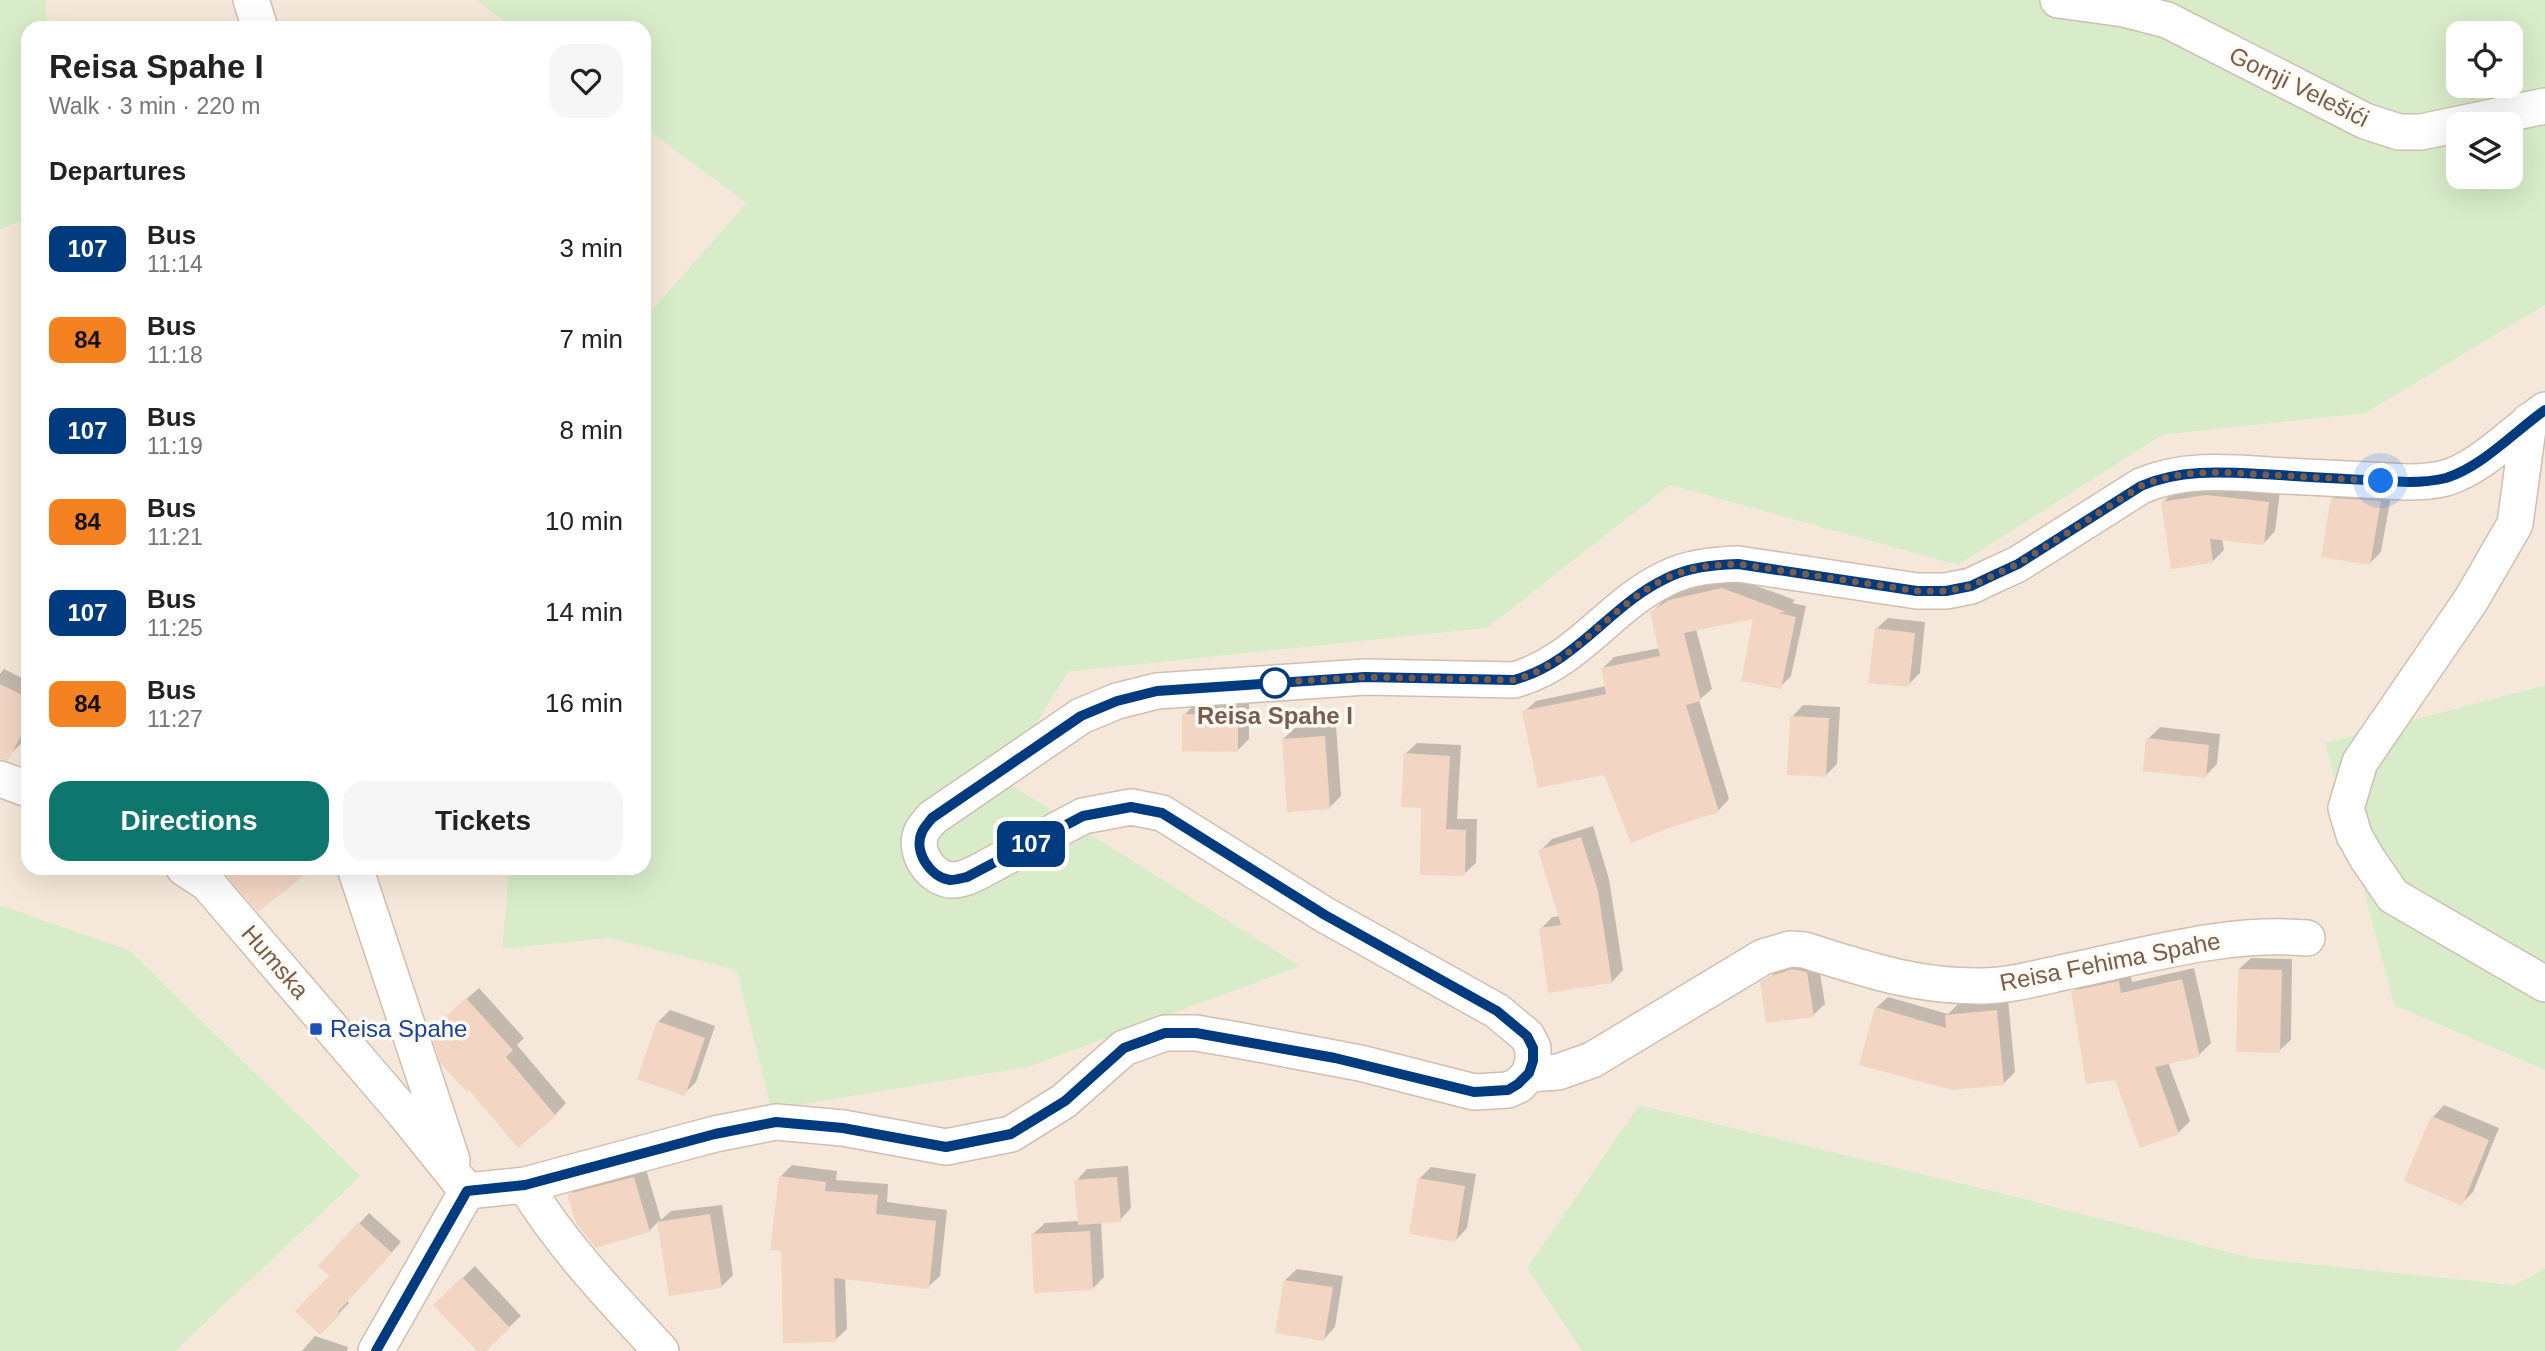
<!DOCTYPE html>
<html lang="en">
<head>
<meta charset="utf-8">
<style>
	:root { --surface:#fff; --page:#f6f6f6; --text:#222; --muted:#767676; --accent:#0f766e }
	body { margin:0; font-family:Helvetica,sans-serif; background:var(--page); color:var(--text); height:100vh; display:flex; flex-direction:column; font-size:26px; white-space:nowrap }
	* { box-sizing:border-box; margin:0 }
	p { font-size:23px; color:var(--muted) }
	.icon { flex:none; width:38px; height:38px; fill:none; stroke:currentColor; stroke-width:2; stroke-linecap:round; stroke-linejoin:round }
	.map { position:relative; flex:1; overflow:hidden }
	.drawer { position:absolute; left:21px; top:21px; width:630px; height:854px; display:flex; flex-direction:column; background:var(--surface); border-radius:21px; box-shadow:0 7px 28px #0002 }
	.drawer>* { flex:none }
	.badge { padding:0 14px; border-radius:10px; font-size:24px; line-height:46px }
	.fabs { position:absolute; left:2446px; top:21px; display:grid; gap:14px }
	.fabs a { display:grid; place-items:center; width:77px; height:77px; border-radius:14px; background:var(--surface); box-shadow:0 7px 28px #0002; font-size:35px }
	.you { position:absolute; width:35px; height:35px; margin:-18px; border:5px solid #fff; border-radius:50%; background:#1a73e8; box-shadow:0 0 0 10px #1a73e833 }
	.map>.badge { position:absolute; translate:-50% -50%; box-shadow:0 0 0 4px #fff }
	h2 { padding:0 28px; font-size:26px; line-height:63px }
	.round { display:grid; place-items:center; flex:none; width:74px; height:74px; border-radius:21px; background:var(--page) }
	.head { display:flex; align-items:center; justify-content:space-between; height:119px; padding:0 28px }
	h1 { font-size:33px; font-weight:700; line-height:52px }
	.button { display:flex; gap:14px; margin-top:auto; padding:14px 28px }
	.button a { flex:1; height:80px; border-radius:21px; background:var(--accent); color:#fff; font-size:28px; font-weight:700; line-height:80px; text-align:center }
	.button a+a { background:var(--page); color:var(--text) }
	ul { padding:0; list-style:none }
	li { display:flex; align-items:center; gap:21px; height:91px; padding:0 28px }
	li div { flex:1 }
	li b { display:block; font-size:26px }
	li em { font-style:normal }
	li .badge { min-width:77px; font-weight:700; text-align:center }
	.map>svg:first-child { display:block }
</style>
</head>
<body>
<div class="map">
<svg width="2545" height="1351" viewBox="0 0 2545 1351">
	<rect width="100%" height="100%" fill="#fdf6ec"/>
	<!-- residential -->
	<path fill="#f5e8da" d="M 46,0 L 476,0 L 513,28 L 47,28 Z
		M 644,127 L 746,203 L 644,319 Z
		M 28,217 L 28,868 L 509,868 L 502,949 L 609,938 L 738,970 L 771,1109 L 1299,966 L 1001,779 L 1068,672 L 1487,628 L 1670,485 L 1958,564 L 2162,435 L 2366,413 L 2545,305 L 2545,685 L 2325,743 L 2394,1005 L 2545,1070 L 2545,1268 L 2515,1285 L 2252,1258 L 2017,1197 L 1639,1105 L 1527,1268 L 1582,1351 L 175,1351 L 361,1176 L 129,950 L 0,905 L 0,230 Z"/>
	<!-- green -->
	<path fill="#d8ecc9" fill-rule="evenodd" d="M 0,0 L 46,0 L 47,28 L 28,28 L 28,217 L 0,230 Z
		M 476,0 L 2545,0 L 2545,305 L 2366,413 L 2162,435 L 1958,565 L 1670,485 L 1487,628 L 1068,672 L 1002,779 L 1300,966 L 1028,1067 L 771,1109 L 737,970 L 609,938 L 502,949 L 509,868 L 644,868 L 644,319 L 746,203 L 644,127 L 644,28 L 513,28 ZM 2459,33 L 2511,33 L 2511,86 L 2459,86 ZM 2459,124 L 2511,124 L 2511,177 L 2459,177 Z
		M 2545,685 L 2545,1070 L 2394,1005 L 2325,743 Z
		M 0,905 L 129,950 L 361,1176 L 175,1351 L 0,1351 Z
		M 1639,1105 L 2017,1197 L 2252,1258 L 2515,1285 L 2545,1268 L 2545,1351 L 1582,1351 L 1527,1268 Z"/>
	<!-- shadow -->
	<path fill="#0003" d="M 2219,484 L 2280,491 L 2275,531 L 2264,543 L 2222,538 L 2224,550 L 2213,561 L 2163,502 L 2175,491 Z
		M 2344,488 L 2392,490 L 2381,552 L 2370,563 L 2332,499 Z
		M 1734,578 L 1795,600 L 1792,603 L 1806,606 L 1791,676 L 1780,687 L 1756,616 L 1696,629 L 1712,689 L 1699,700 L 1729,799 L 1718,811 L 1605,773 L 1524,712 L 1536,701 L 1606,686 L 1603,668 L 1614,657 L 1660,648 L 1652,612 L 1663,601 L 1682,589 Z
		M 1888,618 L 1925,622 L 1920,673 L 1908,685 L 1876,629 Z
		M 4,669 L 28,681 L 28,730 L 22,743 L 10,754 L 0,749 L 0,674 Z
		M 1196,703 L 1249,704 L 1249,739 L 1237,751 L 1184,715 Z
		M 1803,705 L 1840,707 L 1837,764 L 1825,776 L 1792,717 Z
		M 1336,725 L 1341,796 L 1329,808 L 1283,739 L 1295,728 Z
		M 2160,727 L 2220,734 L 2217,764 L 2205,776 L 2148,739 Z
		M 1417,743 L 1461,745 L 1457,819 L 1477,819 L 1476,863 L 1464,874 L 1422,806 L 1405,754 Z
		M 1593,826 L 1609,879 L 1623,970 L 1612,982 L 1541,929 L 1552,917 L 1561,916 L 1540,851 L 1552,839 Z
		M 2251,958 L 2292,959 L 2291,1040 L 2279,1051 L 2239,969 Z
		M 1818,961 L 1825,1004 L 1813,1015 L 1762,983 L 1785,965 Z
		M 2194,968 L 2211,1043 L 2199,1055 L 2168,1062 L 2190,1121 L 2178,1133 L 2117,1078 L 2073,992 L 2085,980 L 2130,970 L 2132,982 Z
		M 479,988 L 524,1038 L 517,1045 L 566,1103 L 555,1115 L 444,1019 Z
		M 1888,997 L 1948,1014 L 1958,1004 L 2008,999 L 2015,1072 L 2003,1084 L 1876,1008 Z
		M 670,1010 L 715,1026 L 696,1082 L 684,1094 L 658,1022 Z
		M 2444,1105 L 2499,1128 L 2473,1192 L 2462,1203 L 2433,1117 Z
		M 792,1165 L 837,1171 L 836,1180 L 888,1184 L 887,1202 L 947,1210 L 940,1276 L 928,1287 L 845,1277 L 847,1329 L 835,1340 L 780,1177 Z
		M 645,1166 L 661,1220 L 671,1211 L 722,1205 L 733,1275 L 722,1286 L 670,1294 L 659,1221 L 649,1231 L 569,1195 L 581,1183 Z
		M 1128,1166 L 1131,1208 L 1120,1220 L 1101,1222 L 1104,1277 L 1093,1288 L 1033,1234 L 1045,1223 L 1079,1221 L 1076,1181 L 1087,1169 Z
		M 1431,1167 L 1476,1174 L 1467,1228 L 1456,1240 L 1420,1178 Z
		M 369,1213 L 401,1242 L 347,1301 L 349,1303 L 320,1333 L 331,1276 L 320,1266 Z
		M 475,1266 L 521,1316 L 484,1351 L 479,1351 L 435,1305 Z
		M 1297,1269 L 1343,1276 L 1335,1327 L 1324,1339 L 1285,1280 Z
		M 315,1336 L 348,1347 L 347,1351 L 302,1351 Z"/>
	<!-- building -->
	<path fill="#f3d5c3" d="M 2206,495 L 2269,502 L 2264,545 L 2210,539 L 2213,563 L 2171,569 L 2161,502 Z
		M 2331,498 L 2381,501 L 2370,565 L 2321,557 Z
		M 1722,588 L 1786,612 L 1779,613 L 1796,617 L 1781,689 L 1741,681 L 1753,619 L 1684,633 L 1701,701 L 1686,705 L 1719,812 L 1669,828 L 1631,843 L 1604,775 L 1538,788 L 1522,711 L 1606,694 L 1601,668 L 1660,656 L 1650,612 L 1669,600 Z
		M 1875,628 L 1915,633 L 1909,687 L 1868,683 Z
		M 0,684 L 28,698 L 28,721 L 8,761 L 0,759 Z
		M 1182,714 L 1238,715 L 1238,752 L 1182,751 Z
		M 1790,716 L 1829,718 L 1826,777 L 1787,775 Z
		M 1325,736 L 1330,809 L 1287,812 L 1282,739 Z
		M 2146,738 L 2209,745 L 2206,778 L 2143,771 Z
		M 1404,753 L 1450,756 L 1446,829 L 1466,830 L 1465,876 L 1420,875 L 1421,808 L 1401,807 Z
		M 1581,837 L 1598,891 L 1612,983 L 1548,993 L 1539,928 L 1561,925 L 1538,850 Z
		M 220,868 L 314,868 L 258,912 Z
		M 1792,969 L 1807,972 L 1814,1017 L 1766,1023 L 1760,982 L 1771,976 Z
		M 2238,969 L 2282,970 L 2280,1053 L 2236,1052 Z
		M 2182,979 L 2200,1057 L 2155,1067 L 2179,1134 L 2140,1148 L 2115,1080 L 2086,1084 L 2071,991 L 2119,981 L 2121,993 Z
		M 466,998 L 513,1050 L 506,1057 L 556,1116 L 518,1148 L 469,1090 L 467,1092 L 441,1064 L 430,1030 Z
		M 1875,1007 L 1946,1028 L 1945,1015 L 1997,1010 L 2004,1085 L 1952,1090 L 1859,1065 Z
		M 657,1021 L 705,1038 L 685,1096 L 637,1079 Z
		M 2431,1116 L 2489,1140 L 2462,1206 L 2404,1181 Z
		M 779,1176 L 826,1182 L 825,1191 L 878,1195 L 876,1214 L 936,1221 L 929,1289 L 834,1278 L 836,1342 L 783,1343 L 781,1251 L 770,1250 Z
		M 634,1177 L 650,1232 L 596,1248 L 576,1223 L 567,1194 Z
		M 1117,1177 L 1121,1222 L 1078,1225 L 1074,1180 Z
		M 1418,1178 L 1465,1186 L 1456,1242 L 1409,1234 Z
		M 710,1214 L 722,1288 L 669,1296 L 657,1222 Z
		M 358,1222 L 392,1253 L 338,1312 L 341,1314 L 320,1335 L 295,1311 L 329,1276 L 318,1266 Z
		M 1090,1231 L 1093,1290 L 1034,1293 L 1031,1234 Z
		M 462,1277 L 510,1328 L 486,1351 L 477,1351 L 433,1305 Z
		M 1284,1280 L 1333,1287 L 1324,1341 L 1275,1333 Z"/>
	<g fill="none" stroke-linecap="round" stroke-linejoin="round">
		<defs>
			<path id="street" d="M 251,0 L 260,28
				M 2058,0 L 2124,9 L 2167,20 L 2365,121 L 2399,132 L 2421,132 L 2545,106
				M 2529,421 L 2515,524 L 2471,600 L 2360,762 L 2346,808 L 2354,835 L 2367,858 L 2393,896 L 2545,984
				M 0,779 L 28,789
				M 184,868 L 207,883 L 405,1114 L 467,1191
				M 355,868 L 452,1160
				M 1529,1074 L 1558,1072 L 1592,1060 L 1763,957 L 1790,949 L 1804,950 C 1866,969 1916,987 1981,986 C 2009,986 2038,978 2065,972 C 2145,956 2226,931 2307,938
				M 525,1185 C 562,1246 613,1299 661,1351
				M 467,1191 L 525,1185 L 715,1134 L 776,1122 L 843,1128 L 946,1147 L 1011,1134 L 1064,1101 L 1124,1048 L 1165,1033 L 1196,1033 L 1237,1040 L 1360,1063 L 1474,1092 L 1508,1090 L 1519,1085 L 1529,1074 L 1533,1061 L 1533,1048 L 1527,1036 L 1497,1011 L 1325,915 L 1162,813 L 1131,807 L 1083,816 L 980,871 C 972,875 963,880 953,880 C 931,880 912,851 922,831 C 924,827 929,822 932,818 L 1081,716 L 1117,701 L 1157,691 L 1365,677 L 1514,680 C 1578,662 1609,606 1665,579 C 1688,567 1713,565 1738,564 L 1917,591 L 1946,591 L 1971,586 L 1992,576 L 2018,564 L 2141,486 C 2187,466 2236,473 2284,476 C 2326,478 2367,480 2408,482 C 2421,482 2434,481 2446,478 C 2483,466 2514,432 2545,410
				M 376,1351 L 467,1191"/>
		</defs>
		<!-- street casing -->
		<use href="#street" stroke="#d1beb0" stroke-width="38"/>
		<!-- street -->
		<use href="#street" stroke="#fff" stroke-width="35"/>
	</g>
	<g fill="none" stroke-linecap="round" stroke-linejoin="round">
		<defs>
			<path id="line" d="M 376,1351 L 467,1191 L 525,1185 L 715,1134 L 776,1122 L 843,1128 L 946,1147 L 1011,1134 L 1065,1101 L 1124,1048 L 1165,1033 L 1196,1033 L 1335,1058 L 1474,1092 L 1508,1090 L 1518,1084 L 1529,1073 L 1533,1061 L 1533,1048 L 1527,1036 L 1497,1011 L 1325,915 L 1162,813 L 1131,807 L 1083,816 L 967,877 C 962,878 956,880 950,880 C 930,877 913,851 922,832 C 924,827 929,822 932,818 L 1081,716 L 1117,701 L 1157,691 L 1365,677 L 1514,680 C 1578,662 1609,606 1665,579 C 1688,567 1713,565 1738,564 L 1917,591 L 1946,591 L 1971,586 L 1992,576 L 2018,564 L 2141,486 C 2185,467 2232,473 2279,475 C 2322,478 2365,480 2408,482 C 2421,482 2434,481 2446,478 C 2483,466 2514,432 2545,410"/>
		</defs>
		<!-- line casing -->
		<use href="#line" stroke="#fff" stroke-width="16"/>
		<!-- line -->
		<use href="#line" stroke="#003b80" stroke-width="10"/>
		<!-- walk -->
		<path stroke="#7a5c4d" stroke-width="7" stroke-dasharray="0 12.6" d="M 1275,683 L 1268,683 L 1365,677 L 1514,680 C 1578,662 1609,606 1665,579 C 1688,567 1713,565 1738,564 L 1917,591 L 1946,591 L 1971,586 L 1992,576 L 2018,564 L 2141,486 C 2184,467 2228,473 2273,475 C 2309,477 2345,479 2381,481"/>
	</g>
	<!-- markers -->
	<circle fill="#fff" stroke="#003b80" stroke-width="3.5" cx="1275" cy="683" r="14"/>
	<rect fill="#1a4fb4" stroke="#fffaf3" stroke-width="2.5" x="309" y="1022" width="14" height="14" rx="3.5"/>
	<g text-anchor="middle" stroke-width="7" stroke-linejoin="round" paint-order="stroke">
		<!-- street labels -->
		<g font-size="24" fill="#7a5c4d" stroke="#fffaf3">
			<text transform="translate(2299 87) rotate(26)" y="8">Gornji Velešići</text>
			<text transform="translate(275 962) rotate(49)" y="8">Humska</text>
			<text transform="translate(2110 962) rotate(-11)" y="8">Reisa Fehima Spahe</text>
		</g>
		<!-- stop labels -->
		<g font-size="24" font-weight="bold" fill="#7a5c4d" stroke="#fffaf3">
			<text x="1275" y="724">Reisa Spahe I</text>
		</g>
		<!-- transit labels -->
		<g font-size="24" fill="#164399" stroke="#fffaf3" text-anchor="start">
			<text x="330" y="1037">Reisa Spahe</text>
		</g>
	</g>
</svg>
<div class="fabs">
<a><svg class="icon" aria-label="locate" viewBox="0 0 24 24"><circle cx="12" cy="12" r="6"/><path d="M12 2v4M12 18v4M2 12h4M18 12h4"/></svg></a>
<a><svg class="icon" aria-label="layers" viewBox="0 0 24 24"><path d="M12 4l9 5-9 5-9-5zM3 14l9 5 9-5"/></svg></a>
</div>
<div class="you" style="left:2381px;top:481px"></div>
<b class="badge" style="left:1031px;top:844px;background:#003b80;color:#fff">107</b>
<section class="drawer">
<div class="head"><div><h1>Reisa Spahe I</h1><p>Walk · 3 min · 220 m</p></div><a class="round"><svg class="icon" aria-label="heart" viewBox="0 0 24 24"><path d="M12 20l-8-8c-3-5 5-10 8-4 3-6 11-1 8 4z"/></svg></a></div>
<h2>Departures</h2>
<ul>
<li><span class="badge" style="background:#003b80;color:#fff">107</span><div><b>Bus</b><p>11:14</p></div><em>3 min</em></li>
<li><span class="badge" style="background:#f58220;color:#111">84</span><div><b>Bus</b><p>11:18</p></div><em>7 min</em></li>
<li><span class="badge" style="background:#003b80;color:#fff">107</span><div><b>Bus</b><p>11:19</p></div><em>8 min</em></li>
<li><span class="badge" style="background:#f58220;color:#111">84</span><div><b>Bus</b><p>11:21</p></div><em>10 min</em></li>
<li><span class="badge" style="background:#003b80;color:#fff">107</span><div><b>Bus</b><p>11:25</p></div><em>14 min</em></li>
<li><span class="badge" style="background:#f58220;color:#111">84</span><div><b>Bus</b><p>11:27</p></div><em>16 min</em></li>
</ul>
<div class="button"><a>Directions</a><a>Tickets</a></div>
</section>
</div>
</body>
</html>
